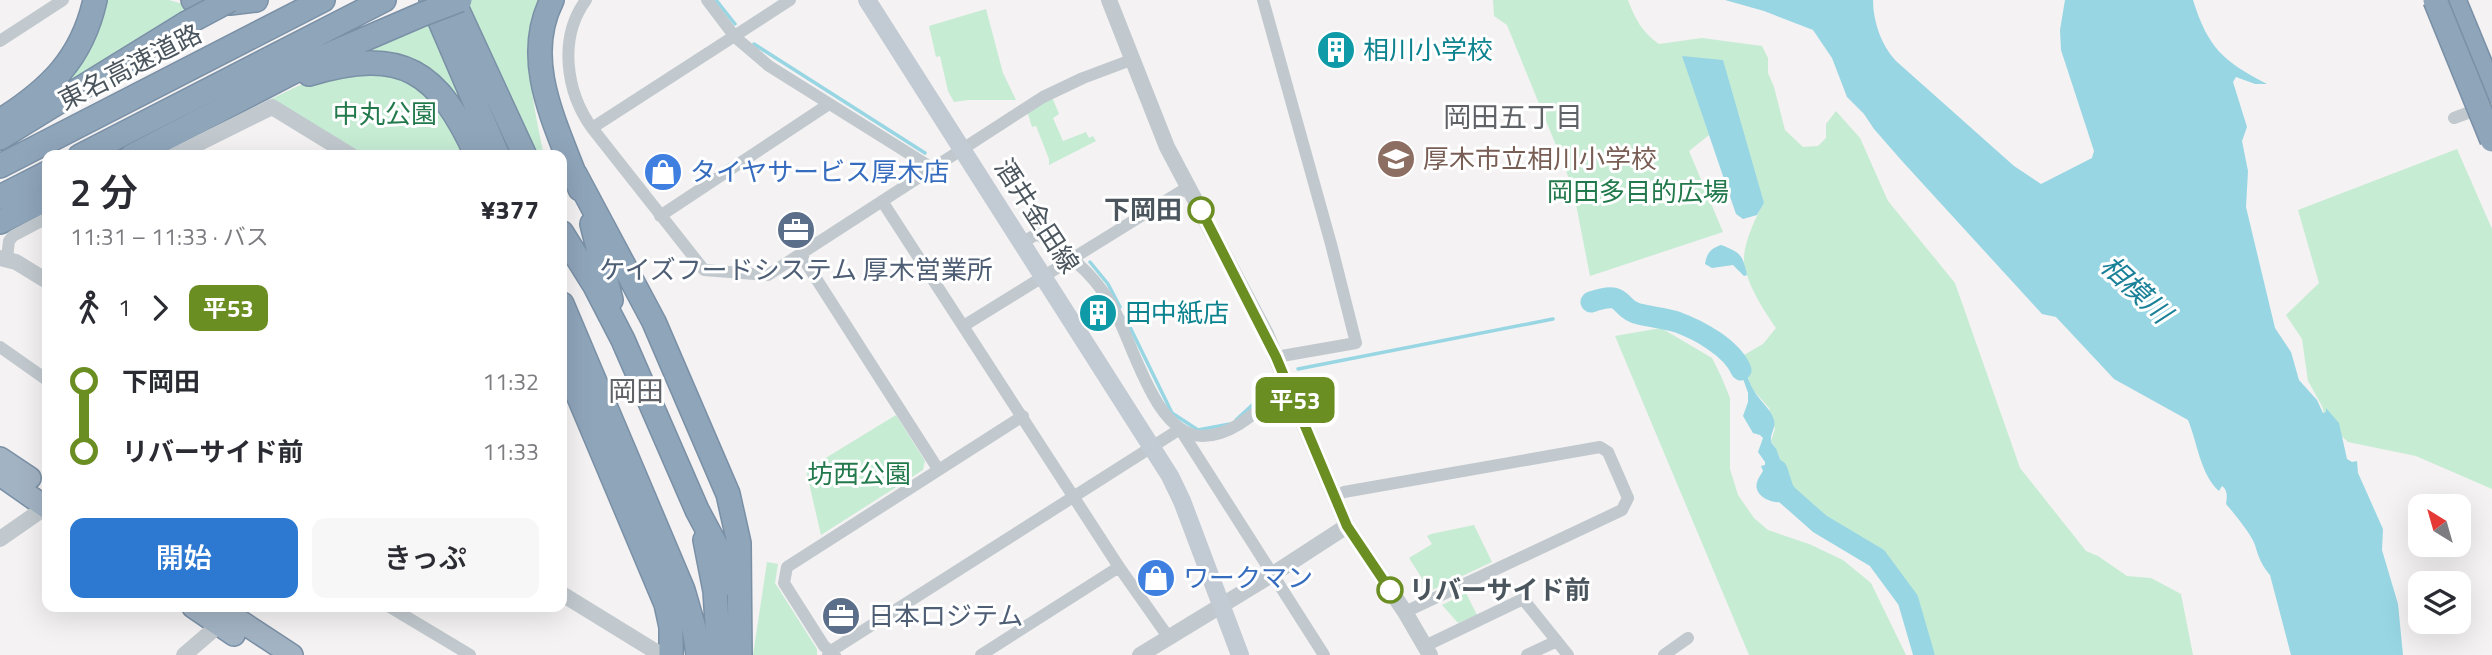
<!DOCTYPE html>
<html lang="ja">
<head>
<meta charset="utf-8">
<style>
	:root { --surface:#fff; --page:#f7f7f7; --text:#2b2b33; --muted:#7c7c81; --accent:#2d79d2 }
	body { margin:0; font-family:"Titillium Web","Noto Sans JP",sans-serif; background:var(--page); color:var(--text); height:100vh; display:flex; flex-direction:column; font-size:26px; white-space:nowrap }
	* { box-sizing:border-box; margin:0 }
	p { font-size:23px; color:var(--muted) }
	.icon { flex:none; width:38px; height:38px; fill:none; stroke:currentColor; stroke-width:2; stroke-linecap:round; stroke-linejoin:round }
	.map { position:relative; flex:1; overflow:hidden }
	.side { position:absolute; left:42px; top:150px; width:525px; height:462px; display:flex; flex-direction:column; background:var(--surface); border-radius:14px; box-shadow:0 7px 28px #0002 }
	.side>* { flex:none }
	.badge { padding:0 14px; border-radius:10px; font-size:24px; line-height:46px }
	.needle { width:46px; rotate:323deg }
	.buttons { position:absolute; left:2408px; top:494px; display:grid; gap:14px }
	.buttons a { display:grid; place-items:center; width:63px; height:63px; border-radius:14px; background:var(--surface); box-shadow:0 7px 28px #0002; font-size:35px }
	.map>.badge { position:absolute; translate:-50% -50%; box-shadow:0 0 0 4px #fff }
	.legs { display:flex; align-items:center; gap:10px; height:77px; padding:0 28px; font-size:23px }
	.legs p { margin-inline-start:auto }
	.headline { display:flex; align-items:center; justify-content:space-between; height:119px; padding:0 28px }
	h1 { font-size:38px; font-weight:600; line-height:52px }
	.button { display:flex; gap:14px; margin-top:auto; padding:14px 28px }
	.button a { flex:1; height:80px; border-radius:14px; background:var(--accent); color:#fff; font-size:28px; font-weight:600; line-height:80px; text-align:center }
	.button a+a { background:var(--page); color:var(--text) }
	ul { padding:0 28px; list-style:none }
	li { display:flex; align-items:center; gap:24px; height:70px; font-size:26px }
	li i { display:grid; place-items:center; width:10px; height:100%; margin:0 9px; background:currentColor }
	li i::after { content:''; width:18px; height:18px; margin:-9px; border:5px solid; border-radius:50%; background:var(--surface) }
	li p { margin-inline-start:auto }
	li:first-child i { background:linear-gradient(#0000 50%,currentColor 0) }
	li:last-child i { background:linear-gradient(currentColor 50%,#0000 0) }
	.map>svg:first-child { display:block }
</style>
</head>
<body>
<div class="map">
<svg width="2492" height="655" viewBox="0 0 2492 655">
	<rect width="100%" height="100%" fill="#f4f2f2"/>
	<!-- green -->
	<path fill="#c6ecd4" d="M 101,0 L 169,0 L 199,9 L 52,92 Z
		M 459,0 L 539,0 C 521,55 533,101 544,156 L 532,156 Z
		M 1493,0 L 1628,0 C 1635,19 1642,32 1659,44 L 1702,38 L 1762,46 L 1768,58 L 1768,73 L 1774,87 L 1785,130 L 1803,147 L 1818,146 L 1826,138 L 1826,124 L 1836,111 L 1860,138 L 1888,201 L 1955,283 L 2020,468 L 2086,551 L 2098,556 L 2127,576 L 2151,578 L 2181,594 L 2193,655 L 1925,655 C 1916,616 1897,582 1864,558 C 1851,548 1836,541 1822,532 L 1824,518 L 1812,503 L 1787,491 C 1784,474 1781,455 1771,441 L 1775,429 L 1769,408 L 1753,390 L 1744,369 L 1737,359 L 1763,344 L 1776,328 C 1764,311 1744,280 1744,259 C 1744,243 1756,216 1764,203 L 1683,56 L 1709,135 L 1689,151 L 1723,232 L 1590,276 L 1574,194 L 1566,170 L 1507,25 L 1494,16 Z
		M 986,9 L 1003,73 L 1016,100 L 968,100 L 954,102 L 948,91 L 940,56 L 936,57 L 929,26 Z
		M 432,19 L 490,156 L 453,98 L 348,56 Z
		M 371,71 L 425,84 L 469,156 L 366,156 L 271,99 L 298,86 L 333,74 Z
		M 1052,97 L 1059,114 L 1053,118 L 1063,141 L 1086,132 L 1089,138 L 1093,136 L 1096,141 L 1049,165 L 1049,159 L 1036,126 L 1032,127 L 1027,111 Z
		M 2457,149 L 2492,229 L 2492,489 L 2416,456 L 2348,442 L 2327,423 L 2322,406 L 2308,381 L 2302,339 L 2286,315 L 2319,283 L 2298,210 Z
		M 1661,328 L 1712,358 L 1721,376 L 1730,398 L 1730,469 L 1738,495 L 1754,518 L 1768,530 L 1809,544 L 1843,560 L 1871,583 L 1906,655 L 1749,655 L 1615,336 Z
		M 896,415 L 925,461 L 923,470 L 821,535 L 806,470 Z
		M 1474,525 L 1492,562 L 1430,591 L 1409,558 L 1432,544 L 1427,536 L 1431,534 Z
		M 767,562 L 778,564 L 775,583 L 817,649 L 817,655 L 753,655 Z
		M 1466,593 L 1477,615 L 1458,623 L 1442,605 Z"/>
	<!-- water -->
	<path fill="#98d6e4" d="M 1725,0 L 1873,0 C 1873,21 1881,45 1896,61 L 2014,166 L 2041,184 L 2092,158 L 2094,151 L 2061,50 L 2060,30 L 2065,0 L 2193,0 C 2208,48 2223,61 2267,84 L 2255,84 L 2236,77 L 2233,82 L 2247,127 L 2242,141 L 2248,171 L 2246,207 L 2275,328 L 2291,352 L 2299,380 L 2317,400 L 2323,413 L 2326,412 L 2326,408 L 2339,423 L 2347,459 L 2352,462 L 2357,461 L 2358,473 L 2383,529 L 2382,550 L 2398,604 L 2403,655 L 2291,655 L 2270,575 C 2262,566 2258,556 2255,545 C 2252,535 2233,512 2226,504 C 2227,498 2228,490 2222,486 L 2219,491 C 2200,474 2197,441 2188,420 L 2114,379 L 2056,317 L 2042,314 L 1902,161 L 1874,129 L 1864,114 L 1847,97 L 1832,58 L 1813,30 L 1764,11 Z
		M 1682,56 L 1723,60 L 1764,203 L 1757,215 L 1743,219 L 1736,214 Z
		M 1721,245 C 1740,252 1743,255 1747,275 L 1744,276 L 1733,265 L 1712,268 L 1705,264 C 1707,253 1710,249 1721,245 Z
		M 1726,350 C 1741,356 1746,376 1753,389 C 1759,401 1770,407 1774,420 C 1776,428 1770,434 1771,441 C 1772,445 1776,447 1777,451 C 1782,465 1793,488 1783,502 C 1772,504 1753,496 1757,482 C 1758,478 1761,475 1763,471 L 1761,466 L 1765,465 L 1765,462 L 1758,452 L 1763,438 L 1760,435 L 1753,433 L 1743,416 L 1748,402 L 1748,393 L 1738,364 L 1724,355 L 1723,352 Z"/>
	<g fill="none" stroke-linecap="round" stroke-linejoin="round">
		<!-- stream -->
		<path stroke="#98d6e4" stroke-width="3.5" d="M 716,0 L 735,24
			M 754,44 L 925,153
			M 1029,222 L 1042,231
			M 1055,239 L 1069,248
			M 1090,262 L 1108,284 L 1120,307
			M 1125,317 L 1172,413 L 1198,430 L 1230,424
			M 1298,369 L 1553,319
			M 1236,420 L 1273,386"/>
		<!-- river -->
		<path stroke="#98d6e4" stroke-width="21" d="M 1591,302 C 1628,289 1616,309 1639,314 C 1651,317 1665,318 1677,322 C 1699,330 1732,348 1741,370
			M 1777,470 L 1783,489 L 1787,495 L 1820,524 L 1877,558 L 1908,600 L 1924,655"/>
		<defs>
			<path id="trunk" d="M 0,458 L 30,478
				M 0,475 L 47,508
				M 193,607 L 234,635
				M 219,607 L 292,655"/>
			<path id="motorway" d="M 193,0 L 230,3 L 256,0
				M 431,0 L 498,156
				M 453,0 L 525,156
				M 552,0 C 520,63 559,130 580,189
				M 2454,0 L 2492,92
				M 309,74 C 403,46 438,71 477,156
				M 0,121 C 49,90 82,59 95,0
				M 0,138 L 185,24
				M 80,156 L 384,0
				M 132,156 L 316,60 L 423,14
				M 0,166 L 323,0
				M 575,174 L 654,322 L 728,494 L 739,543 L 740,655
				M 0,197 L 47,173
				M 0,222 L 47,199
				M 592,224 L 611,300
				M 562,233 L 595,286 L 623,340 L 697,510 L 728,568 L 735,586
				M 562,304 L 683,590 L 694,628 L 698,655
				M 562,357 L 666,604 L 671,627 L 671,655
				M 705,540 L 715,591 L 719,655"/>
		</defs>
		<!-- trunk casing -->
		<use href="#trunk" stroke="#7a90a6" stroke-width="24"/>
		<!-- motorway casing -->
		<use href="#motorway" stroke="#7a90a6" stroke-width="26"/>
		<!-- minor -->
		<path stroke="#c1c9ce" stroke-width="12" d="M 586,0 C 558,38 566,92 592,128 L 704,270 L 768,275 L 1043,97 L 1083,78 L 1131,60
			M 707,0 L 735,37 L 769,66 L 932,168
			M 1263,0 L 1331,244 L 1356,343 L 1276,357
			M 0,41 L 63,0
			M 2454,118 L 2492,104
			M 592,128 L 790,0
			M 882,201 L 1119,567 L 1169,638
			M 660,216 L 829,104
			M 1023,242 L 1037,234 C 1069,255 1089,269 1110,302 C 1132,337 1153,436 1203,436 C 1236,436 1264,404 1289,385
			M 801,255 L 938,469
			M 7,258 L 9,241 L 13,236 L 47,218
			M 965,325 L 1188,187
			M 0,347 L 47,380
			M 1334,497 L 1344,492 L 1600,447 L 1608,452 L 1628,498 L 1622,510 L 1405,612
			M 390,607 L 470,655
			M 1425,646 L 1523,599 L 1568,655
			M 828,655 L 831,651 L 1180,429 L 1324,655
			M 835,655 L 824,646 L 784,583 L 787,567 L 1023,416
			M 981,655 L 1119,567
			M 1527,655 L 1557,641
			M 1664,655 L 1688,638"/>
		<!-- tertiary -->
		<path stroke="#c1c9ce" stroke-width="16" d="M 1109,0 L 1167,147 L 1266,334 L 1347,526 L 1405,612 L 1430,655
			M 173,156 L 272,107 L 352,156
			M 0,258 L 16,262 L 47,281
			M 0,539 L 46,507
			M 562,594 L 658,653
			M 184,655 L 227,618
			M 1140,655 L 1273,574 L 1347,526"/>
		<!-- secondary -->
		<path stroke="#c2cad3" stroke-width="18" d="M 867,0 L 1170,476 L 1182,501 L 1240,655"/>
		<!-- trunk -->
		<use href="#trunk" stroke="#a2b3c4" stroke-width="21"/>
		<!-- motorway -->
		<use href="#motorway" stroke="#8fa5ba" stroke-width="23"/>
		<defs>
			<path id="motorway-bridge" d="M 2435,0 L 2492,140
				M 423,14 L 460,0
				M 185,24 L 230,0"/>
		</defs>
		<!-- motorway-bridge casing -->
		<use href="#motorway-bridge" stroke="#7a90a6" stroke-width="26" stroke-linecap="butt"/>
		<!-- motorway-bridge -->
		<use href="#motorway-bridge" stroke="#8fa5ba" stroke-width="23"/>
	</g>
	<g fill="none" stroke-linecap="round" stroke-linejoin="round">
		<defs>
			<path id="line-1" d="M 1201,210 L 1276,357 L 1347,526 L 1390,590"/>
		</defs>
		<!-- line-1 casing -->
		<use href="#line-1" stroke="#fff" stroke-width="16"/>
		<!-- line-1 -->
		<use href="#line-1" stroke="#6b8e23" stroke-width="10"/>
	</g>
	<!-- icons -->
	<defs>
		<symbol id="building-disc" viewBox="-11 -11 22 22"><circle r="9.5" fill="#0f9aa8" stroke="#fff"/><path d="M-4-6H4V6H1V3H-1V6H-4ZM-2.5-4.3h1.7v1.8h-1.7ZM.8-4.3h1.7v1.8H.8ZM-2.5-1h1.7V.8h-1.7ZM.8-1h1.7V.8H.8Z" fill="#fff"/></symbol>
		<symbol id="school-disc" viewBox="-11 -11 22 22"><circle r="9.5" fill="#8d6e63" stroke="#fff"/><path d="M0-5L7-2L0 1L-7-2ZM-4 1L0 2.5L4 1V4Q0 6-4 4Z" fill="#fff"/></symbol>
		<symbol id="shop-disc" viewBox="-11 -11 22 22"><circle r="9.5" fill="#3f7fe0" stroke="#fff"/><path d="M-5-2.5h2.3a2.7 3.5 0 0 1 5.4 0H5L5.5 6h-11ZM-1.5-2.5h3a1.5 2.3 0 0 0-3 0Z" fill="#fff"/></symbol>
		<symbol id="office-disc" viewBox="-11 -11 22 22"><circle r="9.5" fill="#5c6f8a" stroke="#fff"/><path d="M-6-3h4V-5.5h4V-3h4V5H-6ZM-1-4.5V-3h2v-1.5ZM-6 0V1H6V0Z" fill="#fff"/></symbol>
	</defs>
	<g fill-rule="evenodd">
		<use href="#building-disc" x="1314" y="28" width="44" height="44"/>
		<use href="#school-disc" x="1374" y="137" width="44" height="44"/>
		<use href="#shop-disc" x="641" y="150" width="44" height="44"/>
		<use href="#office-disc" x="774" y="208" width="44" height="44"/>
		<use href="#building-disc" x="1076" y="291" width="44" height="44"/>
		<use href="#shop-disc" x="1134" y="556" width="44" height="44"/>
		<use href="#office-disc" x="819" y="594" width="44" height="44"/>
	</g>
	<!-- markers -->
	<g fill="#fff" stroke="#6b8e23" stroke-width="3.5">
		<circle cx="1201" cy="210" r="12"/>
		<circle cx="1390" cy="590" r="12"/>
	</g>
	<g text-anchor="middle" stroke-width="6" stroke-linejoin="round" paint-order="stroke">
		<!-- culture labels -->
		<g font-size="26" fill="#0d838f" stroke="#fff" text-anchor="start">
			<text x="1363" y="59">相川小学校</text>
			<text x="1125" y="322">田中紙店</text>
		</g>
		<!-- street labels -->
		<g font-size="26" fill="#4b555d" stroke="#fff">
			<text transform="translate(130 67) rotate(-27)" y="9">東名高速道路</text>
			<text transform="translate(1037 216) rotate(57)" y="9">酒井金田線</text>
		</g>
		<!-- park labels -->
		<g font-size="26" fill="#22794b" stroke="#fff">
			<text x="385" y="123">中丸公園</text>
			<text x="1638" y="201">岡田多目的広場</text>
			<text x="859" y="483">坊西公園</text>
		</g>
		<!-- education labels -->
		<g font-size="26" fill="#785e54" stroke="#fff" text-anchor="start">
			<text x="1423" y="168">厚木市立相川小学校</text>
		</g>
		<!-- shop labels -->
		<g font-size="26" fill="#366cbe" stroke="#fff" text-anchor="start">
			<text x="690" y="181">タイヤサービス厚木店</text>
			<text x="1183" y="587">ワークマン</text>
		</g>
		<!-- stop labels -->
		<g font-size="26" font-weight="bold" fill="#4b555d" stroke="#fff" text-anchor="end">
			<text x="1182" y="219">下岡田</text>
			<text x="1409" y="599" text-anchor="start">リバーサイド前</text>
		</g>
		<!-- service labels -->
		<g font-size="26" fill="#4e5e75" stroke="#fff">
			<text x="796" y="279">ケイズフードシステム 厚木営業所</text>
			<text x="868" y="625" text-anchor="start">日本ロジテム</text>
		</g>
		<!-- neighbourhood labels -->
		<g font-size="28" fill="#5f6266" stroke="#fff">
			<text x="1513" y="127">岡田五丁目</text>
			<text x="636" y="401">岡田</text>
		</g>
		<!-- water labels -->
		<g font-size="28" font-style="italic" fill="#1b8198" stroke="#fff">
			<text transform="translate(2136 289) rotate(43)" y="10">相模川</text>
		</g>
	</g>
</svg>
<div class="buttons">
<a><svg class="needle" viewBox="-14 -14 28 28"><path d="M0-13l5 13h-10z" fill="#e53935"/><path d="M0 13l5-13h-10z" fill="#7c7c81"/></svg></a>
<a><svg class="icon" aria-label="layers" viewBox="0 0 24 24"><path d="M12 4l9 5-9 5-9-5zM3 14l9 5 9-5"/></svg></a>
</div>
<b class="badge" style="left:1295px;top:400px;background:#6b8e23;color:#fff">平53</b>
<section class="side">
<div class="headline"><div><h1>2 分</h1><p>11:31 – 11:33 · バス</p></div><b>¥377</b></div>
<div class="legs"><svg class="icon" aria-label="walk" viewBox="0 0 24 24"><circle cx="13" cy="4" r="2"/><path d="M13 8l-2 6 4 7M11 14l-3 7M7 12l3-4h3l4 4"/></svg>1<svg class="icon" aria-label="forward" viewBox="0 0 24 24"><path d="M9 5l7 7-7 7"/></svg><b class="badge" style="background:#6b8e23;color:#fff">平53</b></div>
<ul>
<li><i style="color:#6b8e23"></i><b>下岡田</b><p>11:32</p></li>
<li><i style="color:#6b8e23"></i><b>リバーサイド前</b><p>11:33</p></li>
</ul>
<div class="button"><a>開始</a><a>きっぷ</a></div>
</section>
</div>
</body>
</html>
